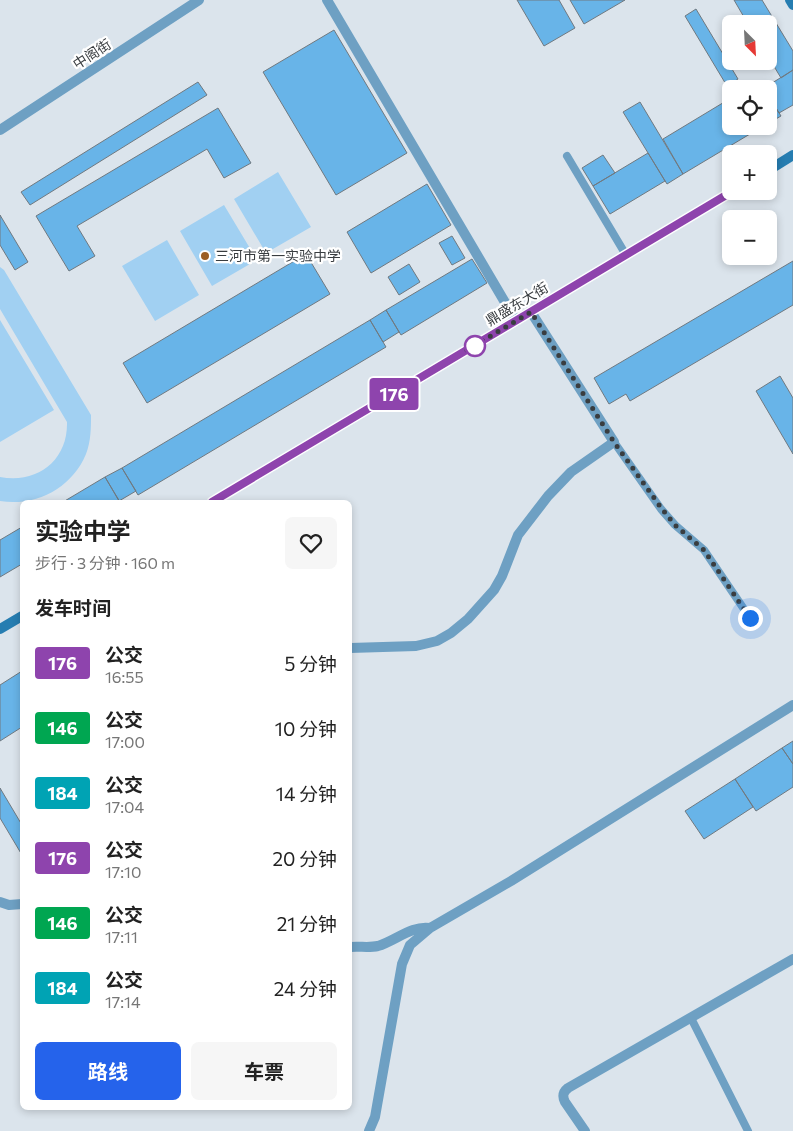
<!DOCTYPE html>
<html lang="zh">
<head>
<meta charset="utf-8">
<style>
	:root { --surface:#fff; --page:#f6f6f6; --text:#222; --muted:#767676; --accent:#2563eb }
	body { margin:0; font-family:Commissioner,"Noto Sans SC",sans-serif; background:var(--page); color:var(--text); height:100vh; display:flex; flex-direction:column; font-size:19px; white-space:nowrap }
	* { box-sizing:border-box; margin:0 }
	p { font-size:16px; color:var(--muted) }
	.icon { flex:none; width:28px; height:28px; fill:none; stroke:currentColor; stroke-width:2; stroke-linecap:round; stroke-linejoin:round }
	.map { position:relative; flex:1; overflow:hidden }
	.details { position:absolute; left:20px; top:500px; width:332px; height:610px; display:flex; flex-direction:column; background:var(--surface); border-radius:8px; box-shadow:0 2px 8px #0003 }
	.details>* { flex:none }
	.badge { padding:0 10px; border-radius:4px; font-size:18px; line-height:32px }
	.needle { width:32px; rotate:156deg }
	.controls { position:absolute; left:722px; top:15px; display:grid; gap:10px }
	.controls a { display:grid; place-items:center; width:55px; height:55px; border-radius:8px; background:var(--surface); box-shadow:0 2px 8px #0003; font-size:25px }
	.you { position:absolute; width:25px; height:25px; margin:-12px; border:4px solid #fff; border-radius:50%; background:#1a73e8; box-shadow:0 0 0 8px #1a73e833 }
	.map>.badge { position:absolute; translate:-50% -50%; box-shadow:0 0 0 2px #fff }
	h2 { padding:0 15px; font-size:19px; line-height:45px }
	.round { display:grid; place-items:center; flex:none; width:52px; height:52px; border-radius:8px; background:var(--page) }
	.overview { display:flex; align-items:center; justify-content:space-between; height:85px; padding:0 15px }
	h1 { font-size:24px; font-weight:700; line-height:38px }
	.cta { display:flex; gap:10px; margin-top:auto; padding:10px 15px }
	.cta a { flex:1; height:58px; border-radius:8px; background:var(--accent); color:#fff; font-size:20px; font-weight:700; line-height:58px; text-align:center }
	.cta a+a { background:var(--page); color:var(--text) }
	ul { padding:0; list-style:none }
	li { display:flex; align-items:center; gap:15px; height:65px; padding:0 15px }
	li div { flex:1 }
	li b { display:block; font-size:19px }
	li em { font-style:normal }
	li .badge { min-width:55px; font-weight:700; text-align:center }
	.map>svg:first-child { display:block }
</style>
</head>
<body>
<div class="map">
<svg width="793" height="1131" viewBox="0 0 793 1131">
	<rect width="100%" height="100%" fill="#dbe4ec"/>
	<!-- green -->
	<path fill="#a1d0f2" d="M 278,172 L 311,227 L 266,253 L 234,199 Z
		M 224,205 L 257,260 L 212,286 L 180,231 Z
		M 167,240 L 199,295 L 155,321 L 122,266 Z
		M 0,267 L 4,270 L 91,415 C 91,428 91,441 86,454 C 72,488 36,507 0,501 L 0,477 C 37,484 68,461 67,422 L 0,309 Z
		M 0,320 L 54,410 L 0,442 Z"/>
	<!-- building -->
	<path fill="#68b4e8" stroke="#707980" d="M 517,0 L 559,0 L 575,28 L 544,46 Z
		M 570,0 L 625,0 L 584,24 Z
		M 734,0 L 762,0 L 793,51 L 793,70 L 781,78 L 769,58 L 769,24 L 748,24 Z
		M 696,9 L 738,79 L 727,86 L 685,16 Z
		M 334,30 L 407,153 L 336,195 L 263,72 Z
		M 793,70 L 793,105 L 779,113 L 769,96 L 769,89 L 764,89 L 764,88 Z
		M 198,82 L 207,95 L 30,205 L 21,192 Z
		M 769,97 L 781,116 L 769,123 Z
		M 731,98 L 731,126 L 752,126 L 755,131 L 683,174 L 663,139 Z
		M 640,102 L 683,174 L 667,184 L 623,112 Z
		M 218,108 L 251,163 L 224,178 L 207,149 L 77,226 L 95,256 L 69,271 L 36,216 Z
		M 648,153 L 665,181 L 610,214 L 593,186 Z
		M 603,155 L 615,173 L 593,186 L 582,168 Z
		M 427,184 L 451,225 L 371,273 L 347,232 Z
		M 0,215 L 28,262 L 15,270 L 0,245 Z
		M 452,236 L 465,258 L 452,265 L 439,243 Z
		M 306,254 L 330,294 L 147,403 L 123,363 Z
		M 472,259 L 487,283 L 401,335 L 386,310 Z
		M 793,261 L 793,305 L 630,401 L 626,394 L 609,404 L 594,378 Z
		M 409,264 L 420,282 L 399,295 L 388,277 Z
		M 386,310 L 399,332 L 383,342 L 370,320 Z
		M 370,320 L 386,347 L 138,495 L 122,468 Z
		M 780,376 L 793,398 L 793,454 L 756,391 Z
		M 122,468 L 136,491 L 119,501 L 105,477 Z
		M 105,477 L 120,502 L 63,502 Z
		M 22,527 L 22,564 L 0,577 L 0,540 Z
		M 22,671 L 22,727 L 0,741 L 0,685 Z
		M 793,741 L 793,764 L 782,748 Z
		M 782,748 L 793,764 L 793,787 L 756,811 L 735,779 Z
		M 735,779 L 753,807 L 704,839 L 685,811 Z
		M 0,788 L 22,825 L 22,855 L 0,818 Z"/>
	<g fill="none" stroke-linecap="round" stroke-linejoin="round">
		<!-- lane -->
		<path stroke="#6ea0c3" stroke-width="8" d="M 567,156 L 626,255
			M 614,442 L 661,509 L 675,525 L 704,550 L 750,618
			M 691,1018 L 748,1131"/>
		<!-- street -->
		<path stroke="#6ea0c3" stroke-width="10" d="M 327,0 L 516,321
			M 0,130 L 199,0
			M 350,648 L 416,646 L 437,641 L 451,633 L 468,619 L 494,590 L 502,576 L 518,535 L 548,496 L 571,472 L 614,442 L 531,312
			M 0,902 L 9,905 L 22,904
			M 350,947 C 359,946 369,948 378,946 C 395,941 412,925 430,928
			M 369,1131 L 375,1117 L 402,964 L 410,945 L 430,928 L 511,881 L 793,705
			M 585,1131 L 565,1102 C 562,1096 563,1092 568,1088 L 793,959"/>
		<!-- secondary -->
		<path stroke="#267db1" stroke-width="10" d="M 790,0 L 793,5
			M 769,170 L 793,155
			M 212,502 L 733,191
			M 0,629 L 22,616"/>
	</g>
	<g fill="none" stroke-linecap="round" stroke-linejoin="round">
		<defs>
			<path id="line" d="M 212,502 L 733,191"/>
		</defs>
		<!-- line casing -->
		<use href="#line" stroke="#fff" stroke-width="11"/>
		<!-- line -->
		<use href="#line" stroke="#8e44ad" stroke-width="8"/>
		<!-- walk -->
		<path stroke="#393d40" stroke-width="5" stroke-dasharray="0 9" d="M 475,346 L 467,350 L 531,312 L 614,442 L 662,509 L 675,525 L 704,550 L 750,618"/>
	</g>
	<!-- markers -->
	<circle fill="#9c5e23" stroke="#fff" stroke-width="2" cx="205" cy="256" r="5"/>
	<circle fill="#fff" stroke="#8e44ad" stroke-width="2.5" cx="475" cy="346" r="10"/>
	<g text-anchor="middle" stroke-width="4.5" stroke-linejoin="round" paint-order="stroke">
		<!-- street labels -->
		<g font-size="14" fill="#393d40" stroke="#fff">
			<text transform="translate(92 54) rotate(-33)" y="5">中阁街</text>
			<text transform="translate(517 304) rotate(-31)" y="5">鼎盛东大街</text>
		</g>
		<!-- poi labels -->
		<g font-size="14" fill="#393d40" stroke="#fff" text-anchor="start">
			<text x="215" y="261">三河市第一实验中学</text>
		</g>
	</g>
</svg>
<div class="controls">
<a><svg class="needle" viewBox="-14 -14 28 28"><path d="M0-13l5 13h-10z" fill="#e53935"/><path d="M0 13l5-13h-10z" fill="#767676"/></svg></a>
<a><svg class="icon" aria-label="locate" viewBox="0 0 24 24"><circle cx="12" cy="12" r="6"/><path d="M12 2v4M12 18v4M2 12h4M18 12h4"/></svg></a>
<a>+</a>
<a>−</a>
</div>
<div class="you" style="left:750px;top:618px"></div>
<b class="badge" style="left:394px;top:394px;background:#8e44ad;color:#fff">176</b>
<section class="details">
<div class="overview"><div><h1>实验中学</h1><p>步行 · 3 分钟 · 160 m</p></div><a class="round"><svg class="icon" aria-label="heart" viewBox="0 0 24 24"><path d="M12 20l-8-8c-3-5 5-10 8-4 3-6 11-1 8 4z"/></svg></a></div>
<h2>发车时间</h2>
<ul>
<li><span class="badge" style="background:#8e44ad;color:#fff">176</span><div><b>公交</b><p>16:55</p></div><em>5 分钟</em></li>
<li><span class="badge" style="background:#00a651;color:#fff">146</span><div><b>公交</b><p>17:00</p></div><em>10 分钟</em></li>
<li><span class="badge" style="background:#00a3b4;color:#fff">184</span><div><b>公交</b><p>17:04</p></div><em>14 分钟</em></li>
<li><span class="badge" style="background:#8e44ad;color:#fff">176</span><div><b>公交</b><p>17:10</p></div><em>20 分钟</em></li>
<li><span class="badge" style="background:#00a651;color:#fff">146</span><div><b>公交</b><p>17:11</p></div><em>21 分钟</em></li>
<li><span class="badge" style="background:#00a3b4;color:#fff">184</span><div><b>公交</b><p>17:14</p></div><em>24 分钟</em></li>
</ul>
<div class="cta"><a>路线</a><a>车票</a></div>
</section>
</div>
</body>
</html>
